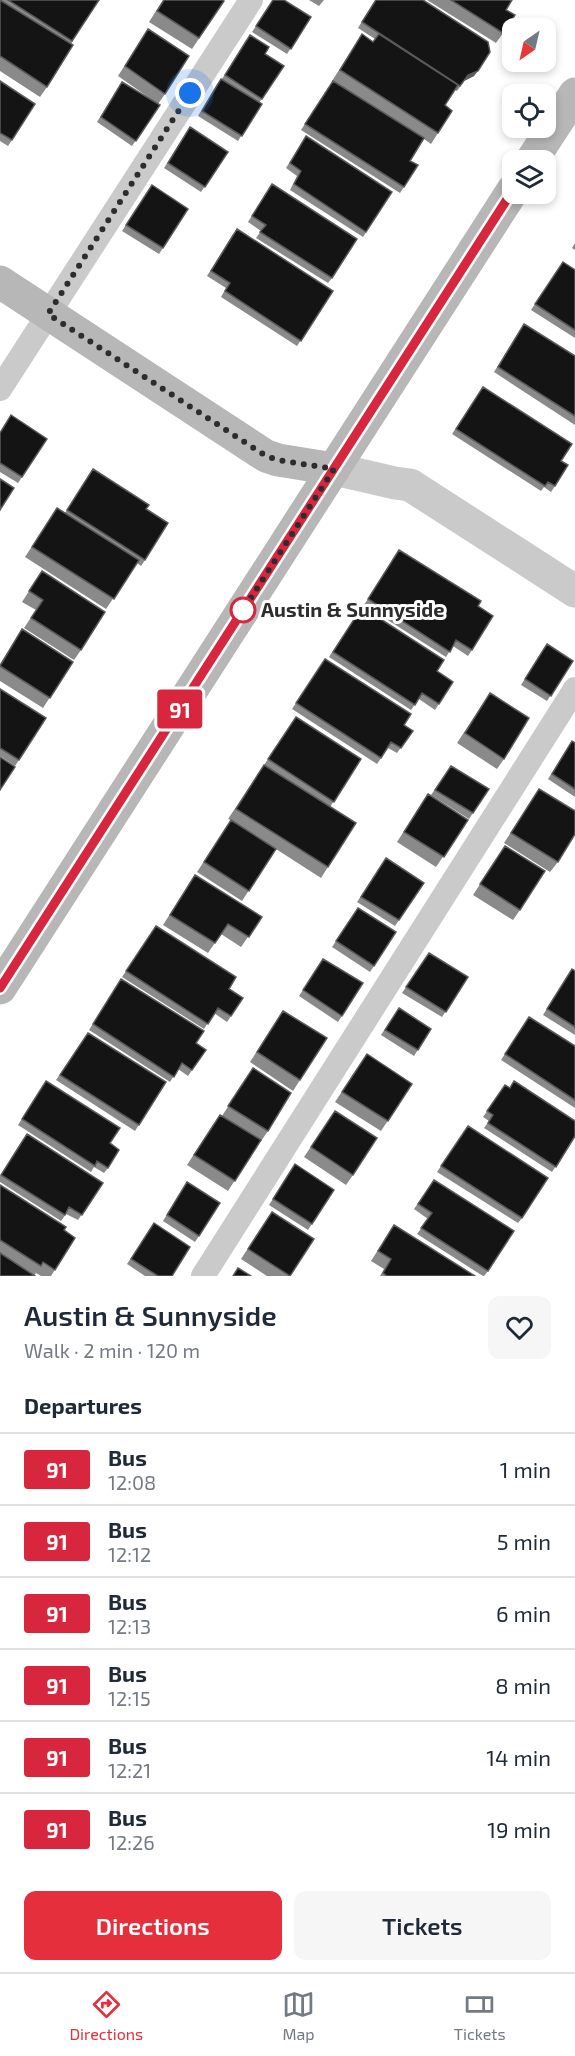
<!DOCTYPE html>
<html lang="en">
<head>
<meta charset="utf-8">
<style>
	:root { --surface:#fff; --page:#f6f6f7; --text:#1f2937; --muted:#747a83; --line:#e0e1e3; --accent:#e52f3c }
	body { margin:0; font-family:"Exo 2",sans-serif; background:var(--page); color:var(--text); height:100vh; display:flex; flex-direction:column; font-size:22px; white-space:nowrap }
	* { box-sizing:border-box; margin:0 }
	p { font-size:20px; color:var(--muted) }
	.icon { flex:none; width:33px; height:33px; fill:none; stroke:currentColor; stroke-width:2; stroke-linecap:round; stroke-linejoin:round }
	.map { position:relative; height:1276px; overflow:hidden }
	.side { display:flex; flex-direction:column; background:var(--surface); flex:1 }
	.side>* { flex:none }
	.badge { padding:0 12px; border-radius:4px; font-size:21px; line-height:39px }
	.needle { width:39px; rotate:214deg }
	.tools { position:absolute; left:502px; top:18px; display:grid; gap:12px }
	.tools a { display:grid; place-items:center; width:54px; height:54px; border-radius:12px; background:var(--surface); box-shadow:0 3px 9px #0003; font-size:30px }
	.you { position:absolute; width:30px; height:30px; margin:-15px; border:4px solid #fff; border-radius:50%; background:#1a73e8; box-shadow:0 0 0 9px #1a73e833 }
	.map>.badge { position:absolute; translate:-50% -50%; box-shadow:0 0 0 3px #fff }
	h2 { padding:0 24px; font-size:22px; line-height:54px }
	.round { display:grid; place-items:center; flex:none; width:63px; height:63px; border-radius:12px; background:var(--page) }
	.overview { display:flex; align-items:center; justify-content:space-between; height:102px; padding:0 24px }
	h1 { font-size:28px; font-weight:600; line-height:45px }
	.primary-button { display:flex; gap:12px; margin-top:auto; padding:12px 24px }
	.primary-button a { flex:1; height:69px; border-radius:12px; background:var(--accent); color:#fff; font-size:24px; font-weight:600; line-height:69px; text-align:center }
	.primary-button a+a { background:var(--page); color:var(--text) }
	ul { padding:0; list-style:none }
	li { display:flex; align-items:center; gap:18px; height:72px; padding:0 24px; border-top:2px solid var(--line) }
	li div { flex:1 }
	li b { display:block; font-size:22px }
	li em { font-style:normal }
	li .badge { min-width:66px; font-weight:700; text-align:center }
	.dock { display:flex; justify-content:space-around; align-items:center; height:84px; border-top:2px solid var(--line); background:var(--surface); font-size:16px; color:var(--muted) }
	.dock a { display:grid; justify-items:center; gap:3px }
	.dock .active { color:var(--accent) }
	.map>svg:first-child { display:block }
</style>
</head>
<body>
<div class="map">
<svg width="575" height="1276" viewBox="0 0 575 1276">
	<rect width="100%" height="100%" fill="#fff"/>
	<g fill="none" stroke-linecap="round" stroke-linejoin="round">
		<!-- lane -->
		<path stroke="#cacaca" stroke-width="24" d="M 0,389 L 251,0
			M 203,1276 L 575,689"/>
		<!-- street -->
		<path stroke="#cacaca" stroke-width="33" d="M 334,469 L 395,483 L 410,485 L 575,591"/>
		<!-- secondary -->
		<path stroke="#b7b7b7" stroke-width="33" d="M 532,160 L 575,94
			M 0,282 L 266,456 L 278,460 L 334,469
			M 0,988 L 513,190"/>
	</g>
	<!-- wall -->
	<path fill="#8a8a8a" d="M 0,0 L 99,0 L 71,44 L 47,87 L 40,97 L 0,71 Z
		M 163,0 L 222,0 L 224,1 L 192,49 L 149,22 Z
		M 273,0 L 311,17 L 287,54 L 252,32 Z
		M 309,0 L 324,0 L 319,6 Z
		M 375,0 L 474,76 L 464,81 L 457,91 L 455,90 L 445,105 L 438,133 L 431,144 L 424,139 L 410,161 L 404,187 L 400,193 L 301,130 L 333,81 L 355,95 L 332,81 L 362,34 L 373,42 L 375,39 L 358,28 Z
		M 427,0 L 512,0 L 506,10 L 503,33 L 496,43 Z
		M 148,29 L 165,94 L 158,104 L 118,76 Z
		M 246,40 L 265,54 L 284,66 L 259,103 L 262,104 L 238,141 L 198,116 L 217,84 L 221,79 L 222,79 Z
		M 0,81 L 12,140 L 8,146 L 0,141 Z
		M 118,88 L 160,105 L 132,146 L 97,122 Z
		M 186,133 L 228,152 L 201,192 L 164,168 Z
		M 306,136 L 392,192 L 363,237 L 290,190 L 297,176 L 286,168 Z
		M 272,184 L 332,278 L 328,283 L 256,238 L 261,231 L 248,222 Z
		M 152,185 L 163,248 L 159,254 L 122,231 Z
		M 233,234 L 333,291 L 297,346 L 221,297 L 226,288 L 207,276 Z
		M 575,243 L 575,250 L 572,248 Z
		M 563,262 L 575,270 L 575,338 L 531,310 Z
		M 520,330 L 575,356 L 575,425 L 494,372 Z
		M 483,387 L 561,461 L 555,486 L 551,492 L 544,487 L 541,491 L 452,434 Z
		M 0,432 L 22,477 L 18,483 L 0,472 Z
		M 89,475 L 146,509 L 145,560 L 141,566 L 137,563 L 106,609 L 25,557 L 57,508 L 65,513 Z
		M 399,550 L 478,606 L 472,650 L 468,656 L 453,646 L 446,657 L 364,605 Z
		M 42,571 L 81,650 L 74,660 L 24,628 L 36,610 L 22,602 Z
		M 362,607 L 437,671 L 453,682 L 435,710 L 419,699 L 411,710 L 329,657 Z
		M 22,629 L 73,662 L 43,708 L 0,681 L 0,664 Z
		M 547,644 L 573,661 L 547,701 L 521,685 Z
		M 325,659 L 404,725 L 413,731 L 397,753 L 388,748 L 377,764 L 292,709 Z
		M 0,689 L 19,760 L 15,766 L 0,756 Z
		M 490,693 L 504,759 L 497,769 L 457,743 Z
		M 296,717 L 361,759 L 330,807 L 328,867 L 321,878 L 276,849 L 242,901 L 197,872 L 231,820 L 228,819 L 264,765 L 287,780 L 264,765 Z
		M 572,741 L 575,743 L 575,797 L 548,779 Z
		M 451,766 L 489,789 L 469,819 L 431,795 Z
		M 539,789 L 558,862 L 550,872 L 504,843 Z
		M 428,794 L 468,820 L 436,867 L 397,842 Z
		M 505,846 L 520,910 L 513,920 L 473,895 Z
		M 386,858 L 399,920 L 395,926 L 357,902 Z
		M 195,875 L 262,917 L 241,947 L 221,934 L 208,953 L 163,925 Z
		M 358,908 L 374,966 L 370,972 L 332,947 Z
		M 156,926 L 229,989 L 243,998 L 227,1022 L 214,1013 L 204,1029 L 122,977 Z
		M 429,953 L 468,977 L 442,1017 L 402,993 Z
		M 323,959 L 363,983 L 338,1022 L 299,996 Z
		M 575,971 L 575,1035 L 543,1015 L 568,975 Z
		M 121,979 L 196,1043 L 206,1050 L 188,1076 L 178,1069 L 170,1082 L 89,1030 Z
		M 399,1008 L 431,1029 L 414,1056 L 381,1035 Z
		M 283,1011 L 300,1080 L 293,1091 L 250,1062 Z
		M 529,1017 L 575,1046 L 575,1108 L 501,1060 Z
		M 88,1033 L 166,1082 L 135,1131 L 56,1080 Z
		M 367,1054 L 412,1084 L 381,1131 L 335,1102 Z
		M 253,1068 L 268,1131 L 261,1141 L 260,1141 L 228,1191 L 187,1165 L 213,1125 L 222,1116 Z
		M 46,1081 L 110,1143 L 108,1168 L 104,1173 L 94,1167 L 91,1172 L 18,1125 Z
		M 514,1081 L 575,1136 L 552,1172 L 484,1128 L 489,1121 L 483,1117 L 505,1085 L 510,1088 Z
		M 335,1111 L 353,1175 L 346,1185 L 304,1157 Z
		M 468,1126 L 522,1218 L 518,1223 L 437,1172 Z
		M 23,1139 L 103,1183 L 78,1220 L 66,1214 L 61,1221 L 0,1182 L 0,1176 Z
		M 295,1164 L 334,1190 L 308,1230 L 269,1205 Z
		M 434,1180 L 488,1271 L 484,1276 L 483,1276 L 417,1234 L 428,1219 L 414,1209 Z
		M 0,1185 L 75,1238 L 51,1276 L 41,1276 L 36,1273 L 34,1276 L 0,1276 Z
		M 183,1188 L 220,1203 L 195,1242 L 163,1221 Z
		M 272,1212 L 290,1276 L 267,1276 L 241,1259 Z
		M 154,1223 L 172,1276 L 145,1276 L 127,1264 Z
		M 394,1225 L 475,1276 L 380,1276 L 384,1269 L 371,1261 Z"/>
	<!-- shaded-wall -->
	<path fill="#5a5a5a" d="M 478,71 L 474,76 L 464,81 L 468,75 Z"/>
	<!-- building -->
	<path fill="#141414" stroke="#5a5a5a" stroke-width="1.5" d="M 0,0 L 73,45 L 47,87 L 0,56 Z
		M 8,0 L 99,0 L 72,41 Z
		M 164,0 L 222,0 L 224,1 L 199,38 L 157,11 Z
		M 273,0 L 284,0 L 311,17 L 291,49 L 256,26 Z
		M 376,0 L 423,0 L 488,42 L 490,52 L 478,71 L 468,75 L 460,86 L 362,22 Z
		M 451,0 L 512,0 L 506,10 L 515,15 L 503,33 Z
		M 148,29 L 189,56 L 165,94 L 125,66 Z
		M 362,34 L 373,42 L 379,34 L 458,85 L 445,105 L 452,111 L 438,133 L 340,70 Z
		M 250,35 L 269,47 L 265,54 L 284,66 L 262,99 L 225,75 Z
		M 221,79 L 262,104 L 242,136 L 202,111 Z
		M 0,81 L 35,104 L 12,140 L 0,133 Z
		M 333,81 L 424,138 L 410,161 L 418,165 L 404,187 L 305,124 Z
		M 122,82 L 160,105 L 136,141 L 101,117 Z
		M 190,127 L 228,152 L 205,187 L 168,163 Z
		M 306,136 L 392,192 L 366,232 L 294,184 L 301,171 L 290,163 Z
		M 272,184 L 357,239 L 332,278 L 260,232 L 266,225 L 252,216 Z
		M 152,185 L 188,209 L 163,248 L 126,225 Z
		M 237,229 L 333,291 L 301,341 L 225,291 L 230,283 L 211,271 Z
		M 563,262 L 575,270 L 575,330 L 535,304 Z
		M 524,324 L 575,356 L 575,416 L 498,367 Z
		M 483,387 L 572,444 L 561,461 L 568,465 L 555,486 L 548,482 L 545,486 L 456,429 Z
		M 11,415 L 47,439 L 22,477 L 0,463 L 0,433 Z
		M 93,469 L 149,505 L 146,509 L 168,523 L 145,560 L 67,510 Z
		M 0,479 L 14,488 L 0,510 Z
		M 57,508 L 139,560 L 114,599 L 32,547 Z
		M 399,550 L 481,601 L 478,606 L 493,616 L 472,650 L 456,640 L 450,652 L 368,599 Z
		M 42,571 L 105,612 L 81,650 L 31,618 L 43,600 L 29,591 Z
		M 362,607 L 444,660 L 437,671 L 453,682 L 439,704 L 422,693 L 415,705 L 333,652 Z
		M 22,629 L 73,662 L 50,698 L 0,666 Z
		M 547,644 L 573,661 L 551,696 L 525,679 Z
		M 325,659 L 411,714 L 404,725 L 413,731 L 401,748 L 391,742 L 381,758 L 296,703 Z
		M 0,689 L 46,718 L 19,760 L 0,748 Z
		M 490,693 L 529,718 L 504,759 L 465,733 Z
		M 296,717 L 361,759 L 334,802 L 268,759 Z
		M 572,741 L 575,743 L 575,789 L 552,774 Z
		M 0,757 L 15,767 L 0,790 Z
		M 264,765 L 356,823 L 328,867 L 236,809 Z
		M 451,766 L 489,789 L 473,813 L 435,790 Z
		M 539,789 L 575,811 L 575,834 L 558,862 L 511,833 Z
		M 428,794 L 468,820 L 444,857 L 404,832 Z
		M 231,820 L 276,849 L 249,891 L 204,862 Z
		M 505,846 L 545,871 L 520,910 L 480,884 Z
		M 386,858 L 424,883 L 399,920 L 361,897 Z
		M 195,875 L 262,917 L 249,937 L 228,924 L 215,943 L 170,915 Z
		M 358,908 L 396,932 L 374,966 L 336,941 Z
		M 156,926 L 236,977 L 229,989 L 243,998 L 231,1016 L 218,1008 L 208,1024 L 126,971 Z
		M 429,953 L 468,977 L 446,1012 L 406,987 Z
		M 323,959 L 363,983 L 342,1016 L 303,990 Z
		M 572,969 L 575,971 L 575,1027 L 547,1009 Z
		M 121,979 L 204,1031 L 196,1043 L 206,1050 L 192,1070 L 182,1063 L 174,1077 L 93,1024 Z
		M 399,1008 L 431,1029 L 418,1050 L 385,1030 Z
		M 283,1011 L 327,1038 L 300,1080 L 257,1052 Z
		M 529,1017 L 575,1046 L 575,1100 L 505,1054 Z
		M 88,1033 L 166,1082 L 139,1125 L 60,1075 Z
		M 367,1054 L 412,1084 L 388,1121 L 342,1092 Z
		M 253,1068 L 291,1093 L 268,1131 L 228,1106 Z
		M 46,1081 L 120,1128 L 110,1143 L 119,1150 L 108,1168 L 97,1161 L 95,1166 L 22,1119 Z
		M 514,1081 L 575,1121 L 575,1136 L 556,1167 L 488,1123 L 493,1115 L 487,1111 L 505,1085 L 510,1088 Z
		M 335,1111 L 377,1138 L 353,1175 L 311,1147 Z
		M 220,1115 L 261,1140 L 235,1181 L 194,1155 Z
		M 468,1126 L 548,1178 L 522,1218 L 441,1166 Z
		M 27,1134 L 103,1183 L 82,1215 L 69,1207 L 65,1215 L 1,1175 Z
		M 295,1164 L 334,1190 L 312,1224 L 273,1199 Z
		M 434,1180 L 514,1231 L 488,1271 L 421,1228 L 432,1213 L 418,1204 Z
		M 187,1182 L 220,1203 L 199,1236 L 167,1215 Z
		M 0,1185 L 66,1227 L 64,1230 L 75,1238 L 55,1270 L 43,1262 L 41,1266 L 0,1240 Z
		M 272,1212 L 314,1239 L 290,1276 L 248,1249 Z
		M 154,1223 L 190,1247 L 172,1276 L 158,1276 L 131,1259 Z
		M 394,1225 L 475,1276 L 387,1276 L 383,1273 L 391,1259 L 378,1251 Z
		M 0,1253 L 35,1276 L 0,1276 Z
		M 238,1268 L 251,1276 L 233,1276 Z"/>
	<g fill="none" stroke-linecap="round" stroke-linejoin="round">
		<defs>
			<path id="line" d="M 0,988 L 513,190"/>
		</defs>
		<!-- line casing -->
		<use href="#line" stroke="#fff" stroke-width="14"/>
		<!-- line -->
		<use href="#line" stroke="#d7263d" stroke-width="9"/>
		<!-- walk -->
		<path stroke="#2d2d2d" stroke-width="6" stroke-dasharray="0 10.8" d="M 190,93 L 48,314 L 266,456 L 278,460 L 334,469 L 243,610"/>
	</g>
	<!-- markers -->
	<circle fill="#fff" stroke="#d7263d" stroke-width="3" cx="243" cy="610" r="12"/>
	<g text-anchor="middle" stroke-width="6" stroke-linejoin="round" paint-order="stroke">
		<!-- stop labels -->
		<g font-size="20" font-weight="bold" fill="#2d2d2d" stroke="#fff" text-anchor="start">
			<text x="261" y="617">Austin &amp; Sunnyside</text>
		</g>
	</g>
</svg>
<div class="tools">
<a><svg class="needle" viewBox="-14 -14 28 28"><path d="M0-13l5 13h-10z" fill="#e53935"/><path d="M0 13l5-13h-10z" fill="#747a83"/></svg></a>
<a><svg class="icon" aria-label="locate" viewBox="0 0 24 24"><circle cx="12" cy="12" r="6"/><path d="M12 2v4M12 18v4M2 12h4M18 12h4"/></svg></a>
<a><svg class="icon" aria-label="layers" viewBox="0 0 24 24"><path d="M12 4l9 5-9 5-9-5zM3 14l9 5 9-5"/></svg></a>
</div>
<div class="you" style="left:190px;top:93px"></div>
<b class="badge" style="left:180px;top:709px;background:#d7263d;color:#fff">91</b>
</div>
<section class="side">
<div class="overview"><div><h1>Austin &amp; Sunnyside</h1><p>Walk · 2 min · 120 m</p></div><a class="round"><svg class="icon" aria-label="heart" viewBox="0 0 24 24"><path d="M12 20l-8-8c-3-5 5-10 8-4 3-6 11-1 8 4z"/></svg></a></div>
<h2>Departures</h2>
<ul>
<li><span class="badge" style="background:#d7263d;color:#fff">91</span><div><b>Bus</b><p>12:08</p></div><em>1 min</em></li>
<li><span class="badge" style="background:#d7263d;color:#fff">91</span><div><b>Bus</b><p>12:12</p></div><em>5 min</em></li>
<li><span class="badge" style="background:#d7263d;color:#fff">91</span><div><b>Bus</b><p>12:13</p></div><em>6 min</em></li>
<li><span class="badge" style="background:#d7263d;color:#fff">91</span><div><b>Bus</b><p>12:15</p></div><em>8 min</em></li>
<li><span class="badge" style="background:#d7263d;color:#fff">91</span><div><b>Bus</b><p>12:21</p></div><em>14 min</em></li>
<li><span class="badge" style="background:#d7263d;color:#fff">91</span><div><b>Bus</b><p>12:26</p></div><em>19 min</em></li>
</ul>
<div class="primary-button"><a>Directions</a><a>Tickets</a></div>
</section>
<nav class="dock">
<a class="active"><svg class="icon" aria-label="directions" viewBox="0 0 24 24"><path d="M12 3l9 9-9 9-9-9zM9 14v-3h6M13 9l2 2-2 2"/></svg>Directions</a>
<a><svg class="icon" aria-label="map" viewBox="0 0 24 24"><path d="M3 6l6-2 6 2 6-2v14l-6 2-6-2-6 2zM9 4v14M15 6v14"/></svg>Map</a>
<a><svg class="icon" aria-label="tickets" viewBox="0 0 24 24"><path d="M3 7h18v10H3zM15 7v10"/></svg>Tickets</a>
</nav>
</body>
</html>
